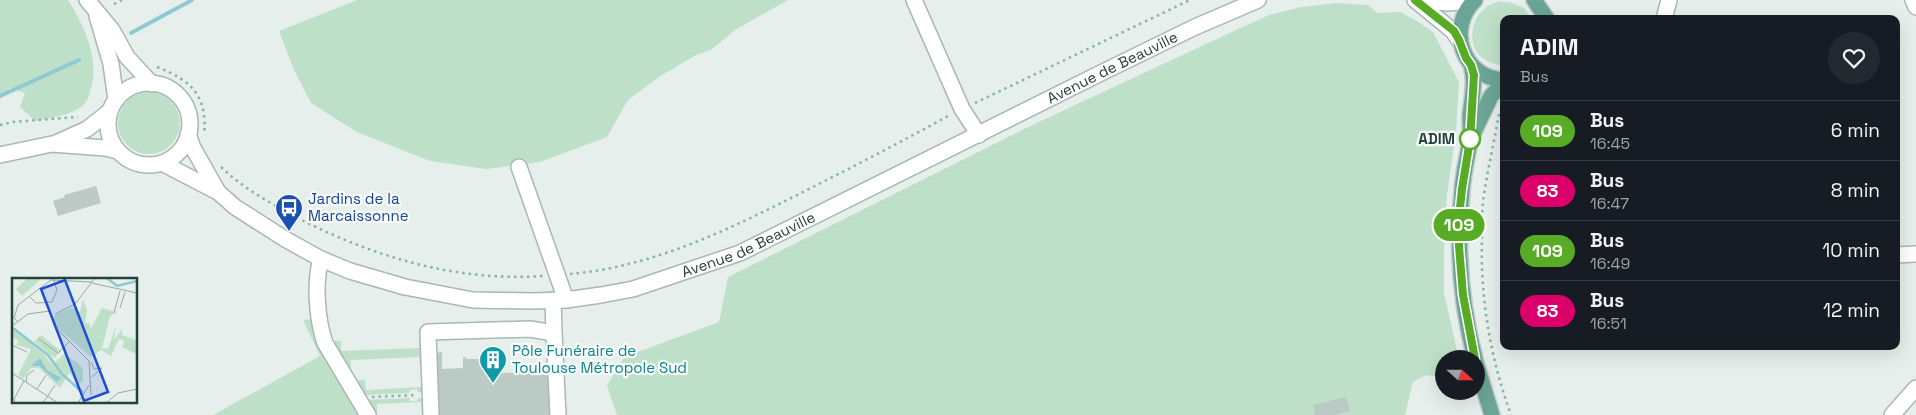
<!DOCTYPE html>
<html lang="en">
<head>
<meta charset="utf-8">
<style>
	:root { --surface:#171b24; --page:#242831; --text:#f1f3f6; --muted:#9ea1a6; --line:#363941 }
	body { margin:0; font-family:"Space Grotesk",sans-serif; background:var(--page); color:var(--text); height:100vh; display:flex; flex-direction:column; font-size:19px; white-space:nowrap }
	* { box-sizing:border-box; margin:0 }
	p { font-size:16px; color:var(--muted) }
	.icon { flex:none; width:28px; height:28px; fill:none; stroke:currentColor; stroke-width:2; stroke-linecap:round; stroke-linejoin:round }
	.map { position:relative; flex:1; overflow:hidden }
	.sheet { position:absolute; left:1500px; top:15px; width:400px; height:335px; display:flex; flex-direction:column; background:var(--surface); border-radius:10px; box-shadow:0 5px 20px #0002 }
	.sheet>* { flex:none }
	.badge { padding:0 10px; border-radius:16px; font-size:18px; line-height:32px }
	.needle { width:32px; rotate:111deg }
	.tools { position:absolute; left:1435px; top:350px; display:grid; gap:10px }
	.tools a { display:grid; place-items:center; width:50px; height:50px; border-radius:50%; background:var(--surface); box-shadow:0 5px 20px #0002; font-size:25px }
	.map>.badge { position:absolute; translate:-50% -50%; box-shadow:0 0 0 2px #fff }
	.round { display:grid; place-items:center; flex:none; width:52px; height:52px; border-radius:26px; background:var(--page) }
	.overview { display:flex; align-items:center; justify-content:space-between; height:85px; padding:0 20px }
	h1 { font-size:24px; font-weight:600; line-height:38px }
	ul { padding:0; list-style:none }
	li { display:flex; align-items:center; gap:15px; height:60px; padding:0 20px; border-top:1px solid var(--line) }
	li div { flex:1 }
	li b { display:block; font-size:19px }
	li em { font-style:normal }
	li .badge { min-width:55px; font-weight:700; text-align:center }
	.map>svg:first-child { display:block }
</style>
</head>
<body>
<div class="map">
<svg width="1916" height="415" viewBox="0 0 1916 415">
	<rect width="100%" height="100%" fill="#e6efeb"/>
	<!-- green -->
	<path fill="#bfe0c8" d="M 0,0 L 68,0 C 84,25 101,61 90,91 C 89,94 88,100 86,102 C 76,115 50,118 35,121 L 20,107 L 25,93 L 10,88 L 0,99 Z
		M 357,0 L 788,0 L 735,30 L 711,50 L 696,55 L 659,77 L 628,100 L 607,137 L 540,162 L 486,169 L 430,161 L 357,132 L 311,103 L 294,70 L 279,31 Z
		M 1509,2 L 1524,8 L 1532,19 L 1504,19 L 1504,66 C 1494,64 1486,62 1479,55 C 1465,38 1474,10 1494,3 C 1498,1 1505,2 1509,2 Z
		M 1336,3 L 1368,5 L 1377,13 L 1400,12 L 1417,21 L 1433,32 L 1459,82 L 1456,132 L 1447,195 L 1444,250 L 1444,293 L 1459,359 L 1444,359 L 1444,376 L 1442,377 L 1426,375 L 1413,382 L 1405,415 L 617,415 L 607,386 L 624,357 L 719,322 L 728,277 L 1028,127 L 1236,30 L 1269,15 L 1301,7 Z
		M118 123a31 31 0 1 1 62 0a31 31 0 1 1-62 0Z
		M 314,319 L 365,415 L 213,415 L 320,356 L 303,320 Z
		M 419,337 L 422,337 L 423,367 L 420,367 L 419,357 L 351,360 L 351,370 L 349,370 L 331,341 L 341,341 L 341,351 L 419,348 Z
		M 421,377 L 423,378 L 424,392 L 418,392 L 417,389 L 410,390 L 409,393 L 364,395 L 355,380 L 365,380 L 366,390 L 421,387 Z
		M 410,398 L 410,401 L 417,401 L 418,398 L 424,398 L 425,412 L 422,412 L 421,402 L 377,404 L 377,414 L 374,414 L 363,400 Z"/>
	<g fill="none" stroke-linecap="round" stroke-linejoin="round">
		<!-- stream -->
		<path stroke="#8ec9d4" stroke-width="4" d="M 131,33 L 192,0
			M 0,96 L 79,60"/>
	</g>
	<!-- building -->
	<path fill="#bbcac4" d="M 96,186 L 101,203 L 58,216 L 53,201 L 65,197 L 64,195 Z
		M 442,352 L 442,369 L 463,368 L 463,357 L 466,357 L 466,359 L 496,359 L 496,355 L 502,355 L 502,373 L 549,372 L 550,415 L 438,415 L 437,353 Z
		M 1346,397 L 1350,411 L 1335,415 L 1315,415 L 1313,405 Z"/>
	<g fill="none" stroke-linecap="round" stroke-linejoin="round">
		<defs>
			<g id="minor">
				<path d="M 87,0 L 112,30 L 127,57 L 152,84"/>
				<path d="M 914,0 L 962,109 L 979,135"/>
				<path d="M 1415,0 L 1453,31 L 1459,40"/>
				<path d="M 1421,0 L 1447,3 L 1473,1"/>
				<path d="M 1913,0 L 1916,7"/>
				<path d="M 97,16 L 111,64 L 116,100"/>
				<path d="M 1664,19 L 1669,0"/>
				<circle cx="149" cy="124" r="41"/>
				<path d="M 188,134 L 193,148 L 218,192"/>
				<path d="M 56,143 L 87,129 L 110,111"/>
				<path d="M 0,155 L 52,144 L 105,148 L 118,151"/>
				<path id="s1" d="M 162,163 L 218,192 L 235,207 L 285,239 L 321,259 L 350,271 L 405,287 L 473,300 L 532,301 L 566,300 L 601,295 L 633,289 L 740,253 L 1101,73 L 1195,27 L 1258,0"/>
				<path d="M 519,167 L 566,300"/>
				<path d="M 1896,255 L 1916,254"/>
				<path d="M 321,259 C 314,282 317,320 325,343 L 368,415"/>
				<path d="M 554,333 L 558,415"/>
				<path d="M 431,415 L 428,332 L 530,329 L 554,333 L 553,300"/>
				<path d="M 1892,415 L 1916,388"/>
			</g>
			<path id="major" d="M 1475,0 C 1446,28 1462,78 1504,80
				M 1534,0 L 1547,19
				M 1471,65 C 1476,82 1472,98 1470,115 C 1470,124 1471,133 1470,142 C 1467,158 1463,174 1462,191 C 1456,248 1461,304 1475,359
				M 1473,134 L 1491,96 L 1504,82
				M 1476,363 L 1492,415"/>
		</defs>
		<!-- minor casing -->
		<use href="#minor" stroke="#a8b8b2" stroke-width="18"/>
		<!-- major casing -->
		<use href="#major" stroke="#c2cac8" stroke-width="18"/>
		<!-- path -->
		<path stroke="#86b3a5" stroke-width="2.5" stroke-dasharray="2.5 4" stroke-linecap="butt" d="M 114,4 L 122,0
			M 157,67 C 191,80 208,96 204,135
			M 975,103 L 1190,0
			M 1499,114 C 1494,143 1487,172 1483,201 C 1482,212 1482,224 1482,235 C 1480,297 1490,357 1511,415
			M 0,125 L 13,122 L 78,117
			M 221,167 C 243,188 270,203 296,217 C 373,257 457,282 544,276
			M 570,274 C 650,267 724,232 795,196 C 847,170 899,143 950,115
			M 372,397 L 416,395"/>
		<!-- minor -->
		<use href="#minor" stroke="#fff" stroke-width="15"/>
		<!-- major -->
		<use href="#major" stroke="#6aa596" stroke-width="15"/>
	</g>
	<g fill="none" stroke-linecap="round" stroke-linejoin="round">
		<defs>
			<path id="line" d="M 1415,0 L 1454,31 L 1459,40 L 1466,58 L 1471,65 L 1474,75 L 1470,140 L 1462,189 L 1459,217 L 1459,246 L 1463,295 L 1475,359"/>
		</defs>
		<!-- line casing -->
		<use href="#line" stroke="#fff" stroke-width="11"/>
		<!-- line -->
		<use href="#line" stroke="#58ac25" stroke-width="8"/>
	</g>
	<!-- icons -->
	<defs>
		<symbol id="bus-pin" viewBox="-11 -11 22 30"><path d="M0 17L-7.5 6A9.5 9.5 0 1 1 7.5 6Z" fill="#1a4fb4" stroke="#f7fbf9"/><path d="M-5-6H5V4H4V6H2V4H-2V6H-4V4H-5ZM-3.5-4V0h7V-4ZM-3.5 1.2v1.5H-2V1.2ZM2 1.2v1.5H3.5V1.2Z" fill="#fff"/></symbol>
		<symbol id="building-pin" viewBox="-11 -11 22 30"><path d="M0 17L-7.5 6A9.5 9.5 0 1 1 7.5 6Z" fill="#0f9aa8" stroke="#f7fbf9"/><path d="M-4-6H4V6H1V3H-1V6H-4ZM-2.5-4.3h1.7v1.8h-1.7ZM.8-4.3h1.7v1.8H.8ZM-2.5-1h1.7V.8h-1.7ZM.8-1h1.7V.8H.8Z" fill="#fff"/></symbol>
	</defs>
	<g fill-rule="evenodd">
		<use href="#bus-pin" x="273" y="192" width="32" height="43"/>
		<use href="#building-pin" x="477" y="344" width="32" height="43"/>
	</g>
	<!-- markers -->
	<circle fill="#fff" stroke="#58ac25" stroke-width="2.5" cx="1470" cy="139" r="10"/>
	<g text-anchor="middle" stroke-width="4.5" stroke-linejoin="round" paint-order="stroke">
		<!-- street labels -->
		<g font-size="15" fill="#24423a" stroke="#f7fbf9">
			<text dy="5" stroke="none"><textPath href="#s1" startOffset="1034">Avenue de Beauville</textPath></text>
			<text dy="5" stroke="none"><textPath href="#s1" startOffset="629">Avenue de Beauville</textPath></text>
		</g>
		<!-- stop labels -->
		<g font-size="15" font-weight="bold" fill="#24423a" stroke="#f7fbf9" text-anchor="end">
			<text x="1455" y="144">ADIM</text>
		</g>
		<!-- transit labels -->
		<g font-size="15" fill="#164399" stroke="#f7fbf9" text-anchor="start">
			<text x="308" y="204">Jardins de la<tspan x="308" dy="17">Marcaissonne</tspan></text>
		</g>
		<!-- culture labels -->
		<g font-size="15" fill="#0d838f" stroke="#f7fbf9" text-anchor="start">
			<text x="512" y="356">Pôle Funéraire de<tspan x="512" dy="17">Toulouse Métropole Sud</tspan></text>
		</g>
	</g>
	<!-- overview -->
	<g transform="translate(12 278)">
		<rect width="125" height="125" fill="#e6efeb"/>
		<path d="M 16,0 L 30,0 L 10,18 L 4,11 ZM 71,21 L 75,32 L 73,45 L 77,45 L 79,50 L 90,30 L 105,34 L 98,38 L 90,70 L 96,71 L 104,48 L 102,62 L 110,51 L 110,57 L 124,62 L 124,66 L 118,65 L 125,66 L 124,76 L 110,69 L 112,63 L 107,61 L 99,78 L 89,72 L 79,79 L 44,49 L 41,41 L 44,36 L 60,30 L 68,34 ZM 1,50 L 31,75 L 42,89 L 33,74 L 43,84 L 52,76 L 66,85 L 71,91 L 71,103 L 67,106 L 57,95 L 48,110 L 27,90 L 19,90 L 11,101 L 6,97 L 19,71 L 4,67 L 7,63 L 0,59 ZM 29,57 L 49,73 L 42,80 L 22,63 Z" fill="#bfe0c8"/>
		<path d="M 28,80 L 35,92 L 49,100 L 45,104 L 27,88 L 19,88 Z" fill="#8ec9d4"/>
		<path fill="none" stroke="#8ec9d4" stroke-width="2.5" d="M 95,0 L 105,8 L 125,3M 1,50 L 36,77 L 50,96 L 71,115"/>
		<path fill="none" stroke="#98aaa4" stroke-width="1" d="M 80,5 L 125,15M 17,18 L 24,25 L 40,24 L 45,12 L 41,0M 108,30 L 113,14M 102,35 L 108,13M 43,36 L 63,26 L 83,0M 39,37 L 44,50 L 77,83 L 79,117M 5,43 L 2,40 L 6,27 L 39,2 L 80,4M 0,48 L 16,36 L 38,33M 27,61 L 46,75 L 58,63M 0,67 L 15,74M 79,84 L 82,91 L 90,90 L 80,99M 0,95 L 46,125M 14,104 L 15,97 L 22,92M 25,111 L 34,97M 3,125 L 2,121 L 12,103M 31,125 L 43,107M 66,125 L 77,107M 94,125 L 106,115 L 125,111"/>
		<path fill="#1d4ed8" fill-opacity="0.15" stroke="#1d4ed8" stroke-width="2.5" d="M 53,2 L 96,114 L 72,123 L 29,11 Z"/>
		<rect width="125" height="125" fill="none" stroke="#24423a" stroke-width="2.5"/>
	</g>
</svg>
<div class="tools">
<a><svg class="needle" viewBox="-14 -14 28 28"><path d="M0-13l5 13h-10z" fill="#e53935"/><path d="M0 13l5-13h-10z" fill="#9ea1a6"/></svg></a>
</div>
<b class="badge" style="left:1459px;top:225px;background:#58ac25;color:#fff">109</b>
<section class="sheet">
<div class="overview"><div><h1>ADIM</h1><p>Bus</p></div><a class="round"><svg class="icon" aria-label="heart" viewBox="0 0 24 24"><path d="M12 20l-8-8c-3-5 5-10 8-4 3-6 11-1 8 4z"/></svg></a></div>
<ul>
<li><span class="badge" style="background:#58ac25;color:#fff">109</span><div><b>Bus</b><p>16:45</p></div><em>6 min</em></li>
<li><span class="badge" style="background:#dc006b;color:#fff">83</span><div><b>Bus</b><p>16:47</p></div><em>8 min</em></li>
<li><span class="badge" style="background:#58ac25;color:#fff">109</span><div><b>Bus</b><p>16:49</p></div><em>10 min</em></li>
<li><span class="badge" style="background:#dc006b;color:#fff">83</span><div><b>Bus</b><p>16:51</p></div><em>12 min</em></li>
</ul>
</section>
</div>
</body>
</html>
